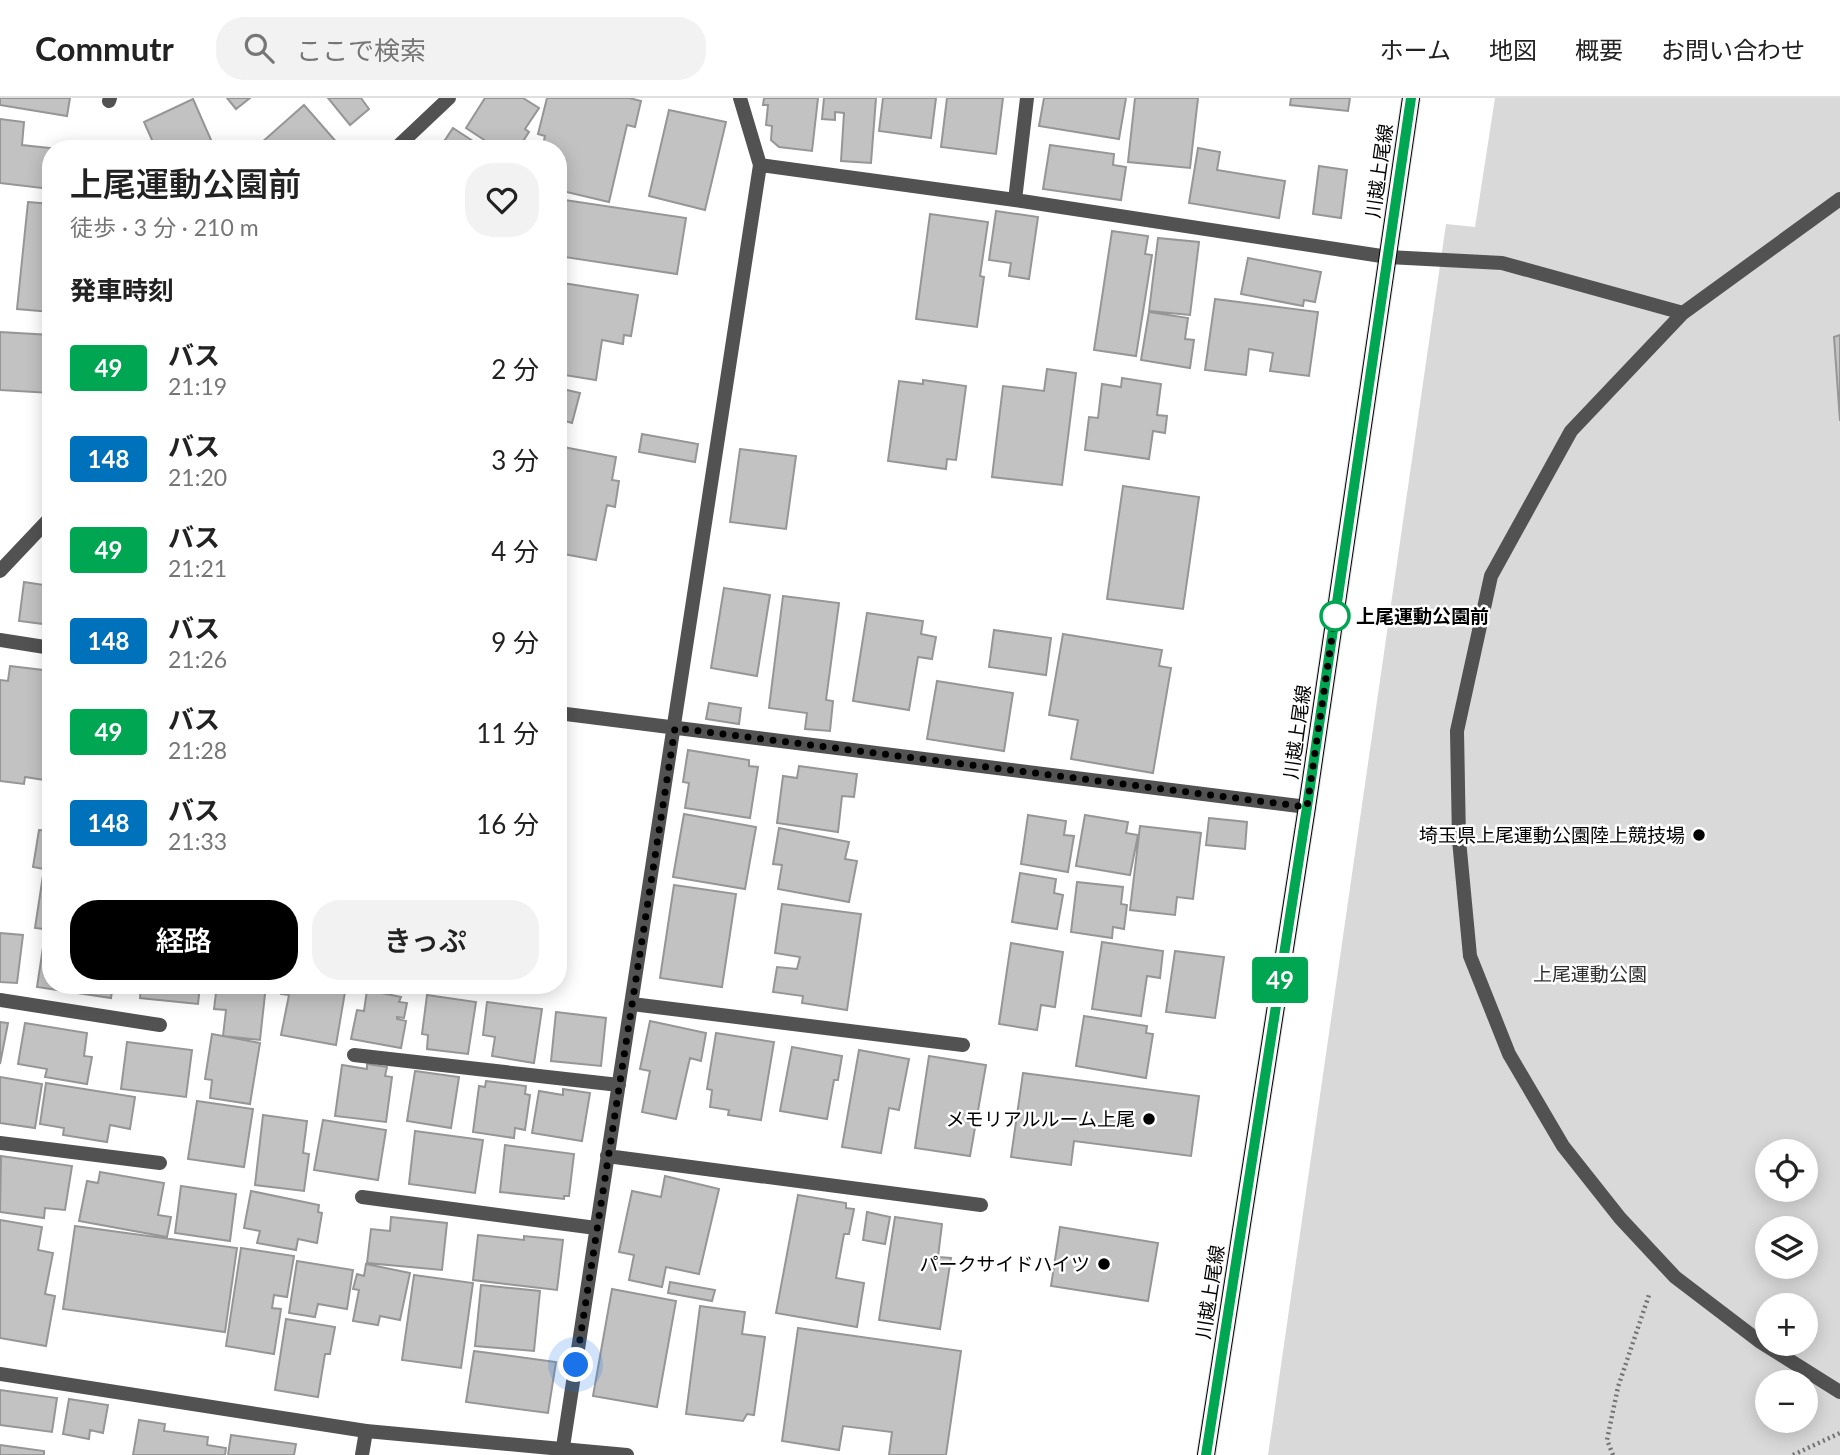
<!DOCTYPE html>
<html lang="ja">
<head>
<meta charset="utf-8">
<style>
	:root { --surface:#fff; --page:#f2f2f2; --text:#222; --muted:#767676; --line:#e0e0e0; --accent:#000 }
	body { margin:0; font-family:Lato,"Noto Sans JP",sans-serif; background:var(--page); color:var(--text); height:100vh; display:flex; flex-direction:column; font-size:26px; white-space:nowrap }
	* { box-sizing:border-box; margin:0 }
	p { font-size:23px; color:var(--muted) }
	.icon { flex:none; width:38px; height:38px; fill:none; stroke:currentColor; stroke-width:2; stroke-linecap:round; stroke-linejoin:round }
	.map { position:relative; flex:1; overflow:hidden }
	.side { position:absolute; left:42px; top:42px; width:525px; height:854px; display:flex; flex-direction:column; background:var(--surface); border-radius:28px; box-shadow:0 4px 18px #0003 }
	.side>* { flex:none }
	.badge { padding:0 14px; border-radius:5px; font-size:24px; line-height:46px }
	.controls { position:absolute; left:1755px; top:1041px; display:grid; gap:14px }
	.controls a { display:grid; place-items:center; width:63px; height:63px; border-radius:50%; background:var(--surface); box-shadow:0 4px 18px #0003; font-size:35px }
	.you { position:absolute; width:35px; height:35px; margin:-18px; border:5px solid #fff; border-radius:50%; background:#1a73e8; box-shadow:0 0 0 10px #1a73e833 }
	.map>.badge { position:absolute; translate:-50% -50%; box-shadow:0 0 0 4px #fff }
	h2 { padding:0 28px; font-size:26px; line-height:63px }
	.round { display:grid; place-items:center; flex:none; width:74px; height:74px; border-radius:28px; background:var(--page) }
	.head { display:flex; align-items:center; justify-content:space-between; height:119px; padding:0 28px }
	h1 { font-size:33px; font-weight:600; line-height:52px }
	.button { display:flex; gap:14px; margin-top:auto; padding:14px 28px }
	.button a { flex:1; height:80px; border-radius:28px; background:var(--accent); color:#fff; font-size:28px; font-weight:600; line-height:80px; text-align:center }
	.button a+a { background:var(--page); color:var(--text) }
	ul { padding:0; list-style:none }
	li { display:flex; align-items:center; gap:21px; height:91px; padding:0 28px }
	li div { flex:1 }
	li b { display:block; font-size:26px }
	li em { font-style:normal }
	li .badge { min-width:77px; font-weight:700; text-align:center }
	header { display:flex; align-items:center; gap:42px; box-sizing:border-box; height:98px; padding:0 35px; background:var(--surface); border-bottom:2px solid var(--line) }
	header strong { font-size:33px }
	nav { display:flex; gap:38px; margin-inline-start:auto; font-size:24px }
	.search { width:490px; height:63px; background:var(--page); display:flex; align-items:center; gap:18px; box-sizing:border-box; padding:0 24px; border-radius:28px; color:var(--muted); font-size:26px }
	.map>svg:first-child { display:block }
</style>
</head>
<body>
<header>
<strong>Commutr</strong>
<div class="search"><svg class="icon" aria-label="search" viewBox="0 0 24 24"><circle cx="10" cy="10" r="6"/><path d="M15 15l6 6"/></svg>ここで検索</div>
<nav><a>ホーム</a><a>地図</a><a>概要</a><a>お問い合わせ</a></nav>
</header>
<div class="map">
<svg width="1840" height="1357" viewBox="0 0 1840 1357">
	<rect width="100%" height="100%" fill="#fff"/>
	<!-- green -->
	<path fill="#d9d9d9" fill-rule="evenodd" d="M 1495,0 L 1840,0 L 1840,1357 L 1268,1357 L 1446,126 L 1475,129 ZM 1768,1054 L 1806,1054 L 1806,1092 L 1768,1092 ZM 1768,1130 L 1806,1130 L 1806,1169 L 1768,1169 ZM 1768,1208 L 1806,1208 L 1806,1246 L 1768,1246 ZM 1768,1284 L 1806,1284 L 1806,1323 L 1768,1323 Z"/>
	<!-- building -->
	<path fill="#c2c2c2" stroke="#969696" stroke-width="2" d="M 0,0 L 70,0 L 67,18 L 0,7 Z
		M 227,0 L 250,0 L 236,11 Z
		M 328,0 L 361,0 L 369,11 L 350,27 Z
		M 485,0 L 523,0 L 539,10 L 525,31 L 529,34 L 518,51 L 498,51 L 466,30 Z
		M 547,0 L 629,0 L 641,3 L 635,29 L 627,27 L 609,104 L 558,92 L 558,51 L 542,51 L 545,38 L 538,36 Z
		M 764,0 L 818,0 L 812,53 L 779,49 L 771,42 L 772,28 L 766,27 L 768,7 L 763,7 Z
		M 824,0 L 876,0 L 871,65 L 841,63 L 844,15 L 835,14 L 835,22 L 822,21 Z
		M 883,0 L 936,0 L 931,40 L 879,33 Z
		M 947,0 L 1003,0 L 996,56 L 941,49 Z
		M 1044,0 L 1126,0 L 1119,41 L 1039,28 Z
		M 1135,0 L 1198,0 L 1190,70 L 1128,64 Z
		M 1291,0 L 1350,0 L 1348,13 L 1290,7 Z
		M 193,1 L 215,51 L 156,51 L 144,24 Z
		M 304,7 L 339,47 L 335,51 L 266,51 L 261,45 Z
		M 669,12 L 726,24 L 705,112 L 649,98 Z
		M 0,21 L 24,24 L 22,47 L 59,51 L 51,51 L 50,91 L 0,85 Z
		M 453,30 L 485,51 L 439,51 Z
		M 78,44 L 146,46 L 146,51 L 77,51 Z
		M 1050,47 L 1114,56 L 1113,67 L 1126,69 L 1121,102 L 1043,91 Z
		M 1198,50 L 1220,54 L 1217,72 L 1285,83 L 1279,120 L 1189,105 Z
		M 1319,68 L 1347,72 L 1341,120 L 1313,116 Z
		M 558,101 L 686,120 L 677,176 L 558,158 Z
		M 28,104 L 51,106 L 51,214 L 17,211 Z
		M 996,113 L 1038,119 L 1029,181 L 1009,178 L 1011,165 L 989,162 Z
		M 930,116 L 988,124 L 980,178 L 984,179 L 977,229 L 916,221 Z
		M 1112,133 L 1148,138 L 1145,156 L 1152,157 L 1136,258 L 1094,252 Z
		M 1158,140 L 1199,144 L 1190,217 L 1149,213 Z
		M 1248,160 L 1321,174 L 1315,204 L 1304,202 L 1303,208 L 1241,196 Z
		M 563,185 L 638,197 L 631,238 L 624,237 L 623,246 L 602,242 L 596,282 L 558,276 L 558,212 Z
		M 1215,201 L 1318,214 L 1309,278 L 1270,273 L 1273,255 L 1249,251 L 1246,277 L 1205,272 Z
		M 1149,214 L 1188,220 L 1185,241 L 1194,242 L 1190,270 L 1141,262 Z
		M 0,234 L 51,237 L 51,295 L 0,292 Z
		M 1840,237 L 1840,323 L 1834,239 Z
		M 1047,271 L 1076,275 L 1062,387 L 992,379 L 1003,288 L 1044,293 Z
		M 1122,280 L 1161,286 L 1157,317 L 1167,318 L 1165,335 L 1153,333 L 1149,361 L 1085,352 L 1089,319 L 1098,320 L 1102,286 L 1121,289 Z
		M 923,282 L 966,288 L 956,362 L 947,361 L 946,371 L 888,363 L 899,283 L 923,286 Z
		M 558,290 L 580,295 L 572,325 L 558,321 Z
		M 642,336 L 698,346 L 695,364 L 639,354 Z
		M 558,348 L 616,359 L 612,382 L 619,383 L 615,409 L 607,407 L 596,462 L 558,455 Z
		M 740,351 L 796,358 L 786,431 L 730,424 Z
		M 1123,388 L 1199,399 L 1183,511 L 1107,501 Z
		M 24,484 L 51,488 L 51,527 L 19,523 Z
		M 724,490 L 770,497 L 757,578 L 711,570 Z
		M 783,498 L 839,505 L 826,602 L 833,603 L 830,633 L 805,631 L 807,615 L 769,610 Z
		M 867,515 L 923,523 L 921,536 L 936,539 L 932,561 L 918,559 L 909,612 L 853,603 Z
		M 994,532 L 1051,540 L 1046,577 L 989,569 Z
		M 1063,536 L 1162,552 L 1159,568 L 1171,570 L 1153,675 L 1071,661 L 1078,622 L 1049,617 Z
		M 10,568 L 51,573 L 51,683 L 25,679 L 24,686 L 0,683 L 0,582 L 8,583 Z
		M 937,583 L 1013,595 L 1004,653 L 927,641 Z
		M 709,605 L 741,610 L 739,626 L 706,621 Z
		M 688,652 L 749,662 L 749,668 L 758,669 L 750,720 L 685,710 L 689,685 L 683,684 Z
		M 799,668 L 857,676 L 854,699 L 842,698 L 838,734 L 777,725 L 783,678 L 797,680 Z
		M 684,716 L 756,729 L 745,791 L 673,779 Z
		M 1028,717 L 1066,723 L 1064,737 L 1074,738 L 1068,774 L 1021,766 Z
		M 1085,717 L 1128,724 L 1126,735 L 1138,737 L 1130,777 L 1076,768 Z
		M 1209,720 L 1247,724 L 1245,751 L 1206,747 Z
		M 1140,728 L 1201,735 L 1193,801 L 1177,799 L 1175,817 L 1130,812 Z
		M 779,730 L 849,744 L 845,761 L 857,763 L 849,804 L 778,791 L 782,767 L 773,766 Z
		M 39,732 L 51,733 L 51,832 L 35,830 L 44,771 L 33,769 Z
		M 1020,775 L 1056,781 L 1054,795 L 1063,797 L 1057,831 L 1012,824 Z
		M 1077,784 L 1123,789 L 1121,806 L 1127,807 L 1124,831 L 1113,829 L 1112,840 L 1071,834 Z
		M 674,787 L 736,796 L 722,889 L 660,880 Z
		M 782,806 L 861,816 L 847,912 L 802,905 L 803,898 L 773,894 L 777,869 L 797,871 L 800,859 L 775,855 Z
		M 0,835 L 23,837 L 17,885 L 0,884 Z
		M 44,843 L 51,844 L 51,887 L 113,887 L 111,900 L 37,889 Z
		M 1102,844 L 1163,853 L 1160,880 L 1147,878 L 1141,918 L 1092,911 Z
		M 1011,845 L 1063,854 L 1055,909 L 1041,907 L 1037,932 L 999,926 Z
		M 1175,853 L 1224,859 L 1215,920 L 1166,914 Z
		M 141,887 L 206,887 L 200,888 L 198,906 L 140,900 Z
		M 217,887 L 266,887 L 260,942 L 223,938 L 226,912 L 214,911 Z
		M 282,887 L 306,887 L 345,894 L 336,947 L 281,937 L 289,897 L 281,896 Z
		M 367,892 L 401,899 L 399,904 L 407,905 L 404,920 L 397,919 L 397,921 L 406,923 L 401,950 L 351,941 L 357,912 L 364,913 Z
		M 427,897 L 476,904 L 468,956 L 427,951 L 428,937 L 422,936 Z
		M 487,904 L 542,911 L 534,965 L 492,958 L 495,939 L 483,937 Z
		M 556,914 L 606,920 L 601,968 L 551,963 Z
		M 1084,918 L 1147,928 L 1146,935 L 1153,936 L 1146,980 L 1076,968 Z
		M 650,923 L 706,935 L 701,963 L 690,960 L 676,1021 L 642,1014 L 650,973 L 640,971 Z
		M 0,924 L 8,925 L 0,966 Z
		M 25,925 L 87,935 L 84,958 L 92,959 L 87,986 L 45,979 L 47,971 L 18,966 Z
		M 716,935 L 774,944 L 761,1022 L 728,1017 L 729,1012 L 710,1009 L 712,992 L 707,991 Z
		M 212,936 L 260,945 L 250,1006 L 210,1000 L 212,982 L 205,981 Z
		M 127,944 L 192,952 L 186,999 L 121,991 Z
		M 792,949 L 842,958 L 838,982 L 834,982 L 827,1021 L 780,1013 Z
		M 859,952 L 909,961 L 899,1012 L 889,1010 L 881,1055 L 842,1049 Z
		M 929,958 L 986,967 L 970,1058 L 915,1050 Z
		M 367,966 L 387,969 L 385,978 L 392,979 L 386,1024 L 335,1018 L 342,967 L 367,971 Z
		M 415,973 L 459,979 L 451,1030 L 407,1023 Z
		M 1023,975 L 1199,998 L 1191,1058 L 1074,1043 L 1071,1067 L 1011,1059 Z
		M 0,979 L 42,986 L 35,1030 L 0,1025 Z
		M 486,983 L 526,988 L 525,996 L 530,997 L 525,1032 L 515,1030 L 514,1040 L 473,1034 L 479,988 L 485,989 Z
		M 46,985 L 135,999 L 130,1031 L 110,1027 L 107,1044 L 63,1037 L 64,1030 L 40,1026 Z
		M 563,991 L 590,995 L 582,1043 L 532,1035 L 539,993 L 563,997 Z
		M 197,1003 L 253,1011 L 244,1069 L 188,1061 Z
		M 263,1017 L 307,1023 L 303,1055 L 309,1056 L 304,1093 L 255,1087 Z
		M 323,1022 L 386,1032 L 378,1082 L 314,1072 Z
		M 415,1033 L 483,1042 L 475,1095 L 409,1086 Z
		M 505,1047 L 574,1056 L 569,1098 L 564,1098 L 564,1101 L 500,1094 Z
		M 1,1058 L 72,1068 L 65,1112 L 45,1110 L 44,1120 L 0,1114 Z
		M 100,1074 L 164,1085 L 158,1117 L 171,1119 L 167,1139 L 79,1123 L 87,1083 L 98,1085 Z
		M 665,1078 L 719,1091 L 699,1176 L 666,1169 L 662,1189 L 629,1182 L 634,1157 L 619,1154 L 632,1093 L 661,1099 Z
		M 181,1088 L 236,1096 L 230,1143 L 175,1135 Z
		M 251,1093 L 319,1107 L 318,1114 L 322,1115 L 317,1145 L 298,1141 L 296,1152 L 257,1145 L 260,1133 L 244,1130 Z
		M 798,1097 L 846,1105 L 846,1110 L 854,1111 L 849,1136 L 844,1136 L 836,1180 L 864,1185 L 857,1229 L 776,1215 Z
		M 867,1114 L 890,1119 L 885,1146 L 863,1142 Z
		M 391,1119 L 447,1125 L 442,1172 L 367,1165 L 371,1131 L 390,1133 Z
		M 895,1119 L 942,1126 L 938,1159 L 951,1160 L 940,1231 L 879,1222 Z
		M 0,1122 L 42,1129 L 38,1152 L 53,1155 L 45,1196 L 55,1198 L 46,1248 L 0,1240 Z
		M 75,1128 L 237,1150 L 225,1234 L 63,1211 Z
		M 1060,1129 L 1158,1145 L 1148,1203 L 1051,1188 Z
		M 478,1137 L 524,1142 L 524,1138 L 563,1142 L 557,1192 L 473,1182 Z
		M 241,1150 L 294,1158 L 287,1199 L 274,1197 L 272,1210 L 281,1211 L 274,1256 L 226,1248 Z
		M 297,1163 L 353,1172 L 347,1211 L 318,1206 L 315,1219 L 289,1215 Z
		M 366,1166 L 410,1175 L 400,1222 L 380,1218 L 378,1227 L 353,1223 L 359,1192 L 353,1191 L 357,1176 L 364,1178 Z
		M 414,1177 L 473,1185 L 461,1270 L 402,1262 Z
		M 670,1184 L 715,1192 L 712,1203 L 668,1195 Z
		M 481,1187 L 540,1193 L 534,1253 L 475,1248 Z
		M 612,1191 L 676,1203 L 657,1309 L 593,1298 Z
		M 700,1208 L 745,1214 L 742,1236 L 765,1239 L 754,1317 L 747,1316 L 743,1323 L 686,1316 Z
		M 286,1221 L 335,1229 L 330,1256 L 325,1256 L 318,1299 L 275,1292 Z
		M 798,1230 L 961,1253 L 946,1357 L 889,1357 L 892,1334 L 843,1328 L 839,1352 L 782,1343 Z
		M 474,1253 L 556,1264 L 548,1315 L 466,1304 Z
		M 0,1292 L 57,1300 L 52,1334 L 0,1327 Z
		M 69,1301 L 108,1307 L 103,1335 L 90,1332 L 89,1341 L 63,1336 Z
		M 139,1322 L 165,1326 L 164,1333 L 208,1339 L 207,1347 L 226,1350 L 225,1357 L 133,1357 Z
		M 231,1337 L 296,1346 L 294,1357 L 228,1357 Z
		M 0,1347 L 44,1353 L 44,1357 L 0,1357 Z"/>
	<g fill="none" stroke-linecap="round" stroke-linejoin="round">
		<defs>
			<path id="primary" d="M 1206,1357 L 1307,709 L 1411,0"/>
		</defs>
		<!-- primary casing -->
		<use href="#primary" stroke="#dbdbdb" stroke-width="20"/>
		<!-- path -->
		<path stroke="#747474" stroke-width="4.5" stroke-dasharray="2 3.5" stroke-linecap="butt" d="M 1613,1357 L 1607,1342 L 1618,1289 L 1649,1197
			M 1793,1357 L 1840,1335"/>
		<!-- lane -->
		<path stroke="#525252" stroke-width="14" d="M 760,67 L 1015,102 L 1388,159 L 1502,165 L 1683,215
			M 1840,101 L 1683,215 L 1571,333 L 1491,478 L 1457,633 L 1459,742 L 1470,858 L 1509,956 L 1563,1048 L 1620,1120 L 1675,1179 L 1759,1243 L 1840,1294
			M 1015,102 L 1027,0
			M 0,542 L 51,550
			M 558,615 L 1307,709
			M 0,902 L 160,927
			M 632,906 L 963,947
			M 354,957 L 619,987
			M 0,1045 L 160,1065
			M 607,1058 L 981,1107
			M 362,1099 L 596,1130
			M 563,1349 L 760,67 L 740,0
			M 362,1357 L 366,1333"/>
		<!-- street -->
		<path stroke="#525252" stroke-width="14" d="M 109,3 L 110,0
			M 395,51 L 449,0
			M 0,473 L 51,419
			M 0,1276 L 366,1333 L 627,1357"/>
		<!-- primary -->
		<use href="#primary" stroke="#000" stroke-width="18"/>
	</g>
	<g fill="none" stroke-linecap="round" stroke-linejoin="round">
		<defs>
			<path id="line" d="M 1206,1357 L 1307,709 L 1411,0"/>
		</defs>
		<!-- line casing -->
		<use href="#line" stroke="#fff" stroke-width="16"/>
		<!-- line -->
		<use href="#line" stroke="#00a651" stroke-width="10"/>
		<!-- walk -->
		<path stroke="#000" stroke-width="7" stroke-dasharray="0 12.6" d="M 576,1267 L 675,630 L 1307,709 L 1335,518"/>
	</g>
	<!-- markers -->
	<circle fill="#fff" stroke="#00a651" stroke-width="3.5" cx="1335" cy="518" r="14"/>
	<g fill="#000" stroke="#fff" stroke-width="2.5">
		<circle cx="1699" cy="737" r="7"/>
		<circle cx="1149" cy="1021" r="7"/>
		<circle cx="1104" cy="1166" r="7"/>
	</g>
	<g text-anchor="middle" stroke-width="5" stroke-linejoin="round" paint-order="stroke">
		<!-- street labels -->
		<g font-size="19" fill="#000" stroke="#fff">
			<text transform="translate(1379 73) rotate(-82)" y="7">川越上尾線</text>
			<text transform="translate(1297 634) rotate(-82)" y="7">川越上尾線</text>
			<text transform="translate(1210 1194) rotate(-81)" y="7">川越上尾線</text>
		</g>
		<!-- stop labels -->
		<g font-size="19" font-weight="bold" fill="#000" stroke="#fff" text-anchor="start">
			<text x="1356" y="525">上尾運動公園前</text>
		</g>
		<!-- poi labels -->
		<g font-size="19" fill="#000" stroke="#fff" text-anchor="end">
			<text x="1685" y="744">埼玉県上尾運動公園陸上競技場</text>
			<text x="1135" y="1028">メモリアルルーム上尾</text>
			<text x="1090" y="1173">パークサイドハイツ</text>
		</g>
		<!-- park labels -->
		<g font-size="19" fill="#303030" stroke="#fff">
			<text x="1590" y="883">上尾運動公園</text>
		</g>
	</g>
</svg>
<div class="controls">
<a><svg class="icon" aria-label="locate" viewBox="0 0 24 24"><circle cx="12" cy="12" r="6"/><path d="M12 2v4M12 18v4M2 12h4M18 12h4"/></svg></a>
<a><svg class="icon" aria-label="layers" viewBox="0 0 24 24"><path d="M12 4l9 5-9 5-9-5zM3 14l9 5 9-5"/></svg></a>
<a>+</a>
<a>−</a>
</div>
<div class="you" style="left:576px;top:1267px"></div>
<b class="badge" style="left:1280px;top:882px;background:#00a651;color:#fff">49</b>
<section class="side">
<div class="head"><div><h1>上尾運動公園前</h1><p>徒歩 · 3 分 · 210 m</p></div><a class="round"><svg class="icon" aria-label="heart" viewBox="0 0 24 24"><path d="M12 20l-8-8c-3-5 5-10 8-4 3-6 11-1 8 4z"/></svg></a></div>
<h2>発車時刻</h2>
<ul>
<li><span class="badge" style="background:#00a651;color:#fff">49</span><div><b>バス</b><p>21:19</p></div><em>2 分</em></li>
<li><span class="badge" style="background:#0072bc;color:#fff">148</span><div><b>バス</b><p>21:20</p></div><em>3 分</em></li>
<li><span class="badge" style="background:#00a651;color:#fff">49</span><div><b>バス</b><p>21:21</p></div><em>4 分</em></li>
<li><span class="badge" style="background:#0072bc;color:#fff">148</span><div><b>バス</b><p>21:26</p></div><em>9 分</em></li>
<li><span class="badge" style="background:#00a651;color:#fff">49</span><div><b>バス</b><p>21:28</p></div><em>11 分</em></li>
<li><span class="badge" style="background:#0072bc;color:#fff">148</span><div><b>バス</b><p>21:33</p></div><em>16 分</em></li>
</ul>
<div class="button"><a>経路</a><a>きっぷ</a></div>
</section>
</div>
</body>
</html>
